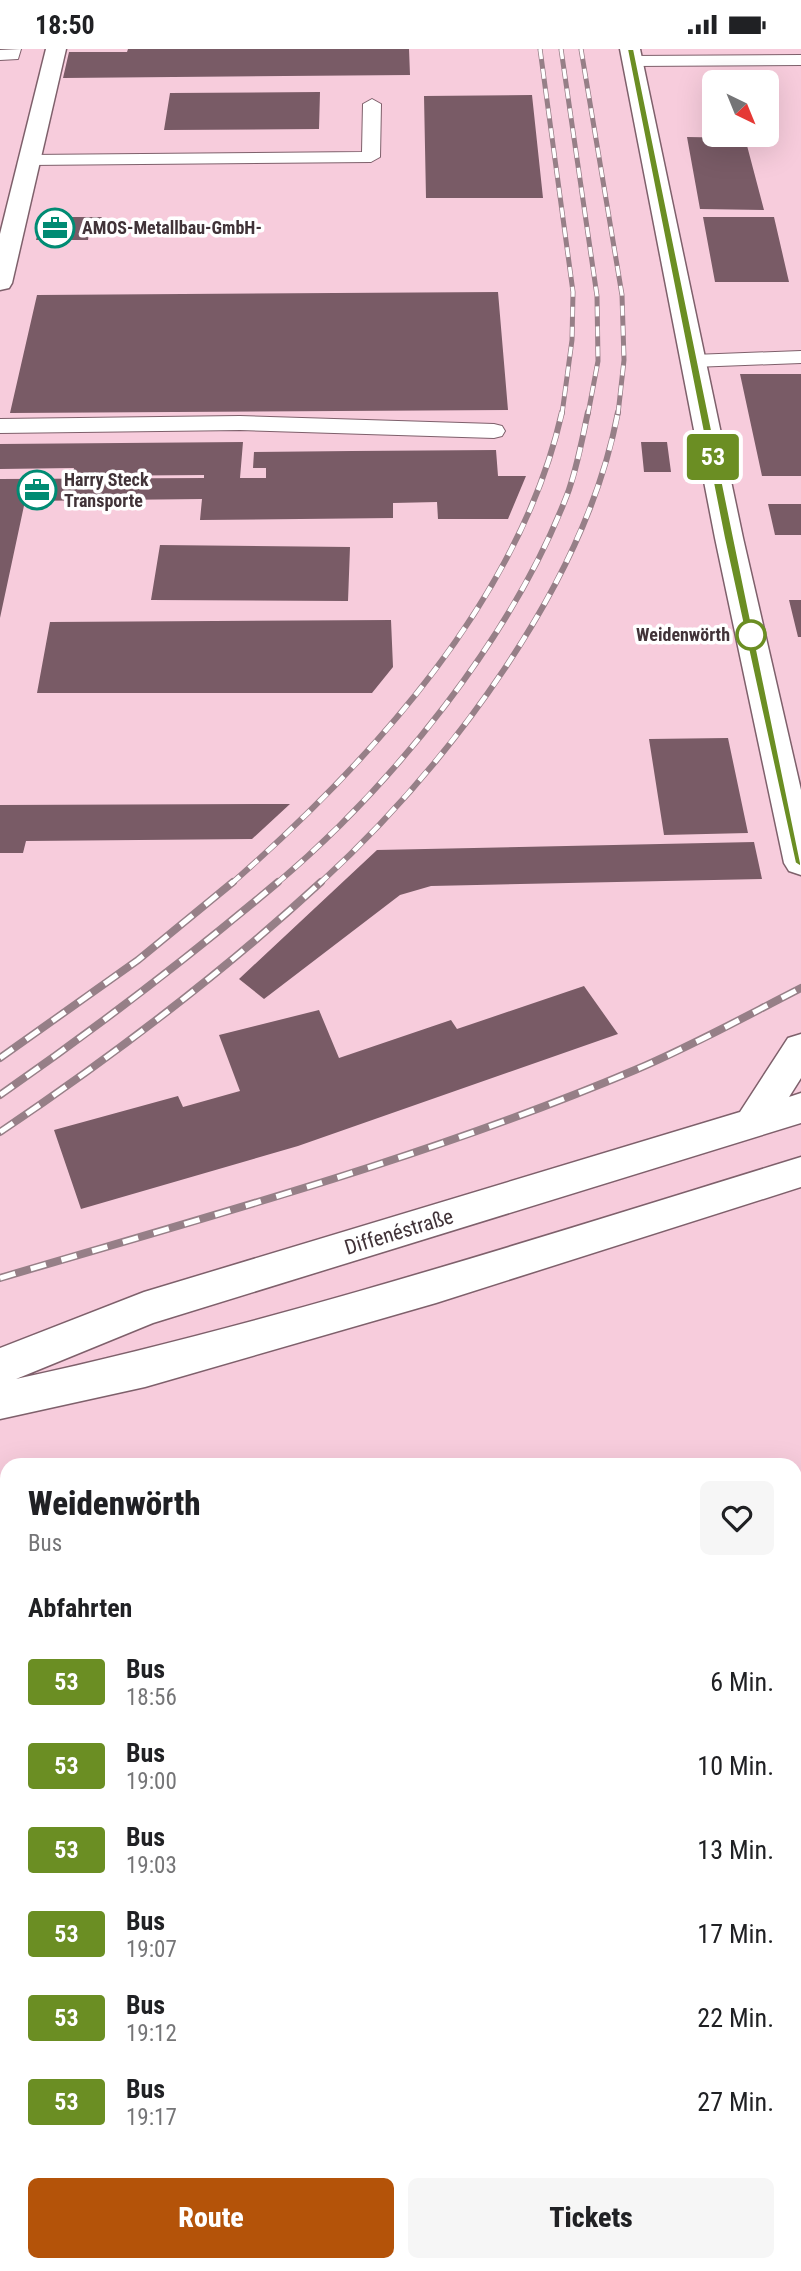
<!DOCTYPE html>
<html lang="de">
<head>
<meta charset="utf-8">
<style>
	:root { --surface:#fff; --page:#f6f6f6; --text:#202124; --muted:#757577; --accent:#b45309 }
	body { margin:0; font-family:"Roboto Condensed",sans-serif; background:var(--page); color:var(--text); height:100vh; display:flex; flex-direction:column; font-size:26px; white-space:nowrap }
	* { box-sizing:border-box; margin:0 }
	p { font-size:23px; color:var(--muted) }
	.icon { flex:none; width:38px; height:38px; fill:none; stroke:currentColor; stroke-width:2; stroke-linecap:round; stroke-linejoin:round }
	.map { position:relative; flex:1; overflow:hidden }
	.side { position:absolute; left:0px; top:1409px; width:802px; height:814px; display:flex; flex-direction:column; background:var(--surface); border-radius:21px 21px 0 0; box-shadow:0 7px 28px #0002 }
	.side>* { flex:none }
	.badge { padding:0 14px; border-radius:5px; font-size:24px; line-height:46px }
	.needle { width:46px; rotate:137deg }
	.buttons { position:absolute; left:702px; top:21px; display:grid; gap:14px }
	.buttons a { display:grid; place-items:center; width:77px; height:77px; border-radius:10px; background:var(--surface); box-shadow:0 7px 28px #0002; font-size:35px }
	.map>.badge { position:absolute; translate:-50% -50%; box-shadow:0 0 0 4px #fff }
	h2 { padding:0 28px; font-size:26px; line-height:63px }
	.round { display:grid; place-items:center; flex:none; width:74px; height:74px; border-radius:10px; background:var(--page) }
	.overview { display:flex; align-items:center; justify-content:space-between; height:119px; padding:0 28px }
	h1 { font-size:33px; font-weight:800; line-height:52px }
	.action { display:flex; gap:14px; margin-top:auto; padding:14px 28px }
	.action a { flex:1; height:80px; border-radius:10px; background:var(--accent); color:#fff; font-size:28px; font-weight:800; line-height:80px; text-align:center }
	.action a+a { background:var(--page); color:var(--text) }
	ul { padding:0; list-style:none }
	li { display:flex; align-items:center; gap:21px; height:84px; padding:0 28px }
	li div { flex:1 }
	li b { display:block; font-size:26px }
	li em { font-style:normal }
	li .badge { min-width:77px; font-weight:700; text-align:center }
	.status { display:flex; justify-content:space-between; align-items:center; height:49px; padding:0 35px; background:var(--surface); direction:ltr }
	.status svg { height:19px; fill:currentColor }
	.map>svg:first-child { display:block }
</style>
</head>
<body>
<div class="status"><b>18:50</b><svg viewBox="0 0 49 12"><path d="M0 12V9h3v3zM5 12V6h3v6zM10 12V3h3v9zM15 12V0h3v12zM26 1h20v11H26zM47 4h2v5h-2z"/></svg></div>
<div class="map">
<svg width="801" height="2222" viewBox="0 0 801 2222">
	<rect width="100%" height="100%" fill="#fcd9e5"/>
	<!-- built -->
	<path fill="#f7ccdc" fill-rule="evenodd" d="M 0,0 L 801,0 L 801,2222 L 0,2222 ZM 714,33 L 766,33 L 766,86 L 714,86 ZM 7,1416 L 794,1416 L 794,2216 L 7,2216 Z"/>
	<!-- building -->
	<path fill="#795b66" d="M 128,0 L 409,0 L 410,26 L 63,29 L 69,3 L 127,3 Z
		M 320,43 L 319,80 L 164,81 L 170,44 Z
		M 532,46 L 543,149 L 426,149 L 424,47 Z
		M 687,88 L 745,89 L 764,161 L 700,160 Z
		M 42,168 L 102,168 L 99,184 L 89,184 L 88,191 L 36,191 Z
		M 703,168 L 774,168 L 789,233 L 715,233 Z
		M 498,243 L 508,361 L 10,364 L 37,246 Z
		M 740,325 L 801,325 L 801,427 L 762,427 Z
		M 243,393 L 240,429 L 266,429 L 266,419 L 253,419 L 254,403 L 352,402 L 496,401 L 498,427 L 526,427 L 508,470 L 438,470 L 437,453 L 393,454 L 393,469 L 200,471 L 202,450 L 25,452 L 0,569 L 0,430 L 204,429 L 204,426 L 72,427 L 74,419 L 0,420 L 0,395 Z
		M 641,393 L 667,393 L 671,423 L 644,423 Z
		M 768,455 L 801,455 L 801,486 L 775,486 Z
		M 160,496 L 350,498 L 348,552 L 151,551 Z
		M 789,551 L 801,551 L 801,588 L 798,588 Z
		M 391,571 L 393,618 L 372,644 L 37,644 L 50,573 Z
		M 728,689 L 748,784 L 664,786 L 649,690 Z
		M 290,755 L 252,790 L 26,792 L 23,804 L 0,804 L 0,756 Z
		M 754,793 L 762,830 L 431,837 L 400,846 L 264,950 L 239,930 L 377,801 Z
		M 584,937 L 618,985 L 298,1097 L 81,1160 L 54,1081 L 178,1047 L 183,1058 L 240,1042 L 219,986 L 319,961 L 339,1009 L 451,971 L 457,980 Z
		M 794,1468 L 801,1480 L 801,1639 L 794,1642 Z
		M 7,1600 L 7,1682 L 6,1682 L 0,1659 L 0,1603 Z
		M 7,1918 L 7,2216 L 565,2216 L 568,2222 L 0,2222 L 0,1921 Z"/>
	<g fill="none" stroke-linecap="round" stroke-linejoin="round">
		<defs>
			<path id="lane" d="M 21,0 L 18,10 L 0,11 L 0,1 Z
				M 801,6 L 801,16 L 632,17 L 624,12 L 632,7 Z
				M 372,50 L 381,55 L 380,108 L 371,113 L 29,116 L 20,111 L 29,106 L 362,103 L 363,55 Z
				M 801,302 L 801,314 L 693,318 L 686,316 L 683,312 L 686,308 L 693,306 Z
				M 240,367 L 494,375 L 502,377 L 505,382 L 502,387 L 494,389 L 240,381 L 0,384 L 0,370 Z
				M 7,1513 L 7,1547 L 0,1549 L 0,1515 Z"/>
			<path id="street" d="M 46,0 L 66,0 L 12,234 L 9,239 L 0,241 L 0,185 Z"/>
			<path id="secondary" d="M 620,0 L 640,0 L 743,489 L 801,741 L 801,826 L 789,822 L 784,814 L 715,489 Z
				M 801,985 L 801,1029 L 789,1048 L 801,1044 L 801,1074 L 153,1274 L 16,1330 C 282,1272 541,1188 801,1108 L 801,1138 L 436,1254 L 145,1338 L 0,1370 L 0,1299 L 144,1243 L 740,1063 L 788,989 Z"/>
		</defs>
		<!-- lane casing -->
		<use href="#lane" stroke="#7e606b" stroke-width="2"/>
		<!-- street casing -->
		<use href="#street" stroke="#7e606b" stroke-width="3"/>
		<!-- secondary casing -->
		<use href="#secondary" stroke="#7e606b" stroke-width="3"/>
		<!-- lane -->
		<use href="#lane" fill="#fff" fill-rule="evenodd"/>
		<!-- street -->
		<use href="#street" fill="#fff" fill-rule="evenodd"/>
		<!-- secondary -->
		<use href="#secondary" fill="#fff" fill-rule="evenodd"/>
		<defs>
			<path id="rail-far2" d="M 540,0 L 573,243 L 572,291 L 562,365
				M 561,0 L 597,247 L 598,312 L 588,365
				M 581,0 L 622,246 L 624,311 L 618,365"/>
			<path id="rail-far1" d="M 231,835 C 371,712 520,550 562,363
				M 276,835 C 392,737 512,589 567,446 C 577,420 582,390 588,363
				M 319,835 C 447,718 585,537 618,363"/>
			<path id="rail" d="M 0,1009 L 138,911 L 233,833
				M 0,1046 C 96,979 188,909 278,833
				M 0,1083 C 113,1007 220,926 321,833
				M 0,1229 C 213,1166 429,1108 635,1021 C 692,997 746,967 801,939"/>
		</defs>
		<!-- rail-far2 casing -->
		<use href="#rail-far2" stroke="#967f87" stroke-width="5"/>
		<!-- rail-far1 casing -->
		<use href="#rail-far1" stroke="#967f87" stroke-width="6"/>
		<!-- rail casing -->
		<use href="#rail" stroke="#967f87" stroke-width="8"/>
		<!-- rail-far2 -->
		<use href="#rail-far2" stroke="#fff" stroke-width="3.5" stroke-dasharray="10" stroke-linecap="butt"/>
		<!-- rail-far1 -->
		<use href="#rail-far1" stroke="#fff" stroke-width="4.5" stroke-dasharray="12" stroke-linecap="butt"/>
		<!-- rail -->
		<use href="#rail" stroke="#fff" stroke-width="5" stroke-dasharray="16" stroke-linecap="butt"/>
	</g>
	<!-- line -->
	<path fill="#6b8e23" stroke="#fff" stroke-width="2" d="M 627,0 L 634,0 L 734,489 L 801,814 L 801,818 L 795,814 L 724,489 Z"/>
	<!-- icons -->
	<defs>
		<symbol id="office-ring" viewBox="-11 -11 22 22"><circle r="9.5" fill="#fff" stroke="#008b73" stroke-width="1.5"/><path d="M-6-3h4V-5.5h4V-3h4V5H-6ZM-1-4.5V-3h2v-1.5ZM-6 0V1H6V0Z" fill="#008b73"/></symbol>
	</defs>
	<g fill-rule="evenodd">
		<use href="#office-ring" x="33" y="157" width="44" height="44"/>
		<use href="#office-ring" x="15" y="419" width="44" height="44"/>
	</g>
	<!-- markers -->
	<circle fill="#fff" stroke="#6b8e23" stroke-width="3.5" cx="751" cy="586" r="14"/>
	<g text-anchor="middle" stroke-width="7" stroke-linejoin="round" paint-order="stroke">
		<!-- far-poi labels -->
		<g font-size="18" font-weight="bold" fill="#413338" stroke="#fff" text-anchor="start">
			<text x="82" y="185">AMOS-Metallbau-GmbH-</text>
			<text x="64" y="437">Harry Steck<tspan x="64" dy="21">Transporte</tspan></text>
		</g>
		<!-- far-stop labels -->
		<g font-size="18" font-weight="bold" fill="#413338" stroke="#fff" text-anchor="end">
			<text x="730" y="592">Weidenwörth</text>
		</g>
		<!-- street labels -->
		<g font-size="21" fill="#413338" stroke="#fff">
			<text transform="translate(399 1183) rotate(-17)" y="7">Diffenéstraße</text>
		</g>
	</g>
</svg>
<div class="buttons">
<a><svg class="needle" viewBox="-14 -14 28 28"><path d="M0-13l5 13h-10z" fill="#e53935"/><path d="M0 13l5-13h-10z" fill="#757577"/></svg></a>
</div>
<b class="badge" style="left:713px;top:408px;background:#6b8e23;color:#fff">53</b>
<section class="side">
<div class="overview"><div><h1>Weidenwörth</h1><p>Bus</p></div><a class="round"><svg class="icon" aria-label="heart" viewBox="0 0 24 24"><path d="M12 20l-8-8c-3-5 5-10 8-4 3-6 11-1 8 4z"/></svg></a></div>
<h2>Abfahrten</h2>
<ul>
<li><span class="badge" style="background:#6b8e23;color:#fff">53</span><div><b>Bus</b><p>18:56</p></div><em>6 Min.</em></li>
<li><span class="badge" style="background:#6b8e23;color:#fff">53</span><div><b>Bus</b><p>19:00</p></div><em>10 Min.</em></li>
<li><span class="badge" style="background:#6b8e23;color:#fff">53</span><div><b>Bus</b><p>19:03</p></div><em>13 Min.</em></li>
<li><span class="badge" style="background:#6b8e23;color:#fff">53</span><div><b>Bus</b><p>19:07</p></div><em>17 Min.</em></li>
<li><span class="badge" style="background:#6b8e23;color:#fff">53</span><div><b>Bus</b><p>19:12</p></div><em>22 Min.</em></li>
<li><span class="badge" style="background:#6b8e23;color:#fff">53</span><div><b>Bus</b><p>19:17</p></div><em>27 Min.</em></li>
</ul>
<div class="action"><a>Route</a><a>Tickets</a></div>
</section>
</div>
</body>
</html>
